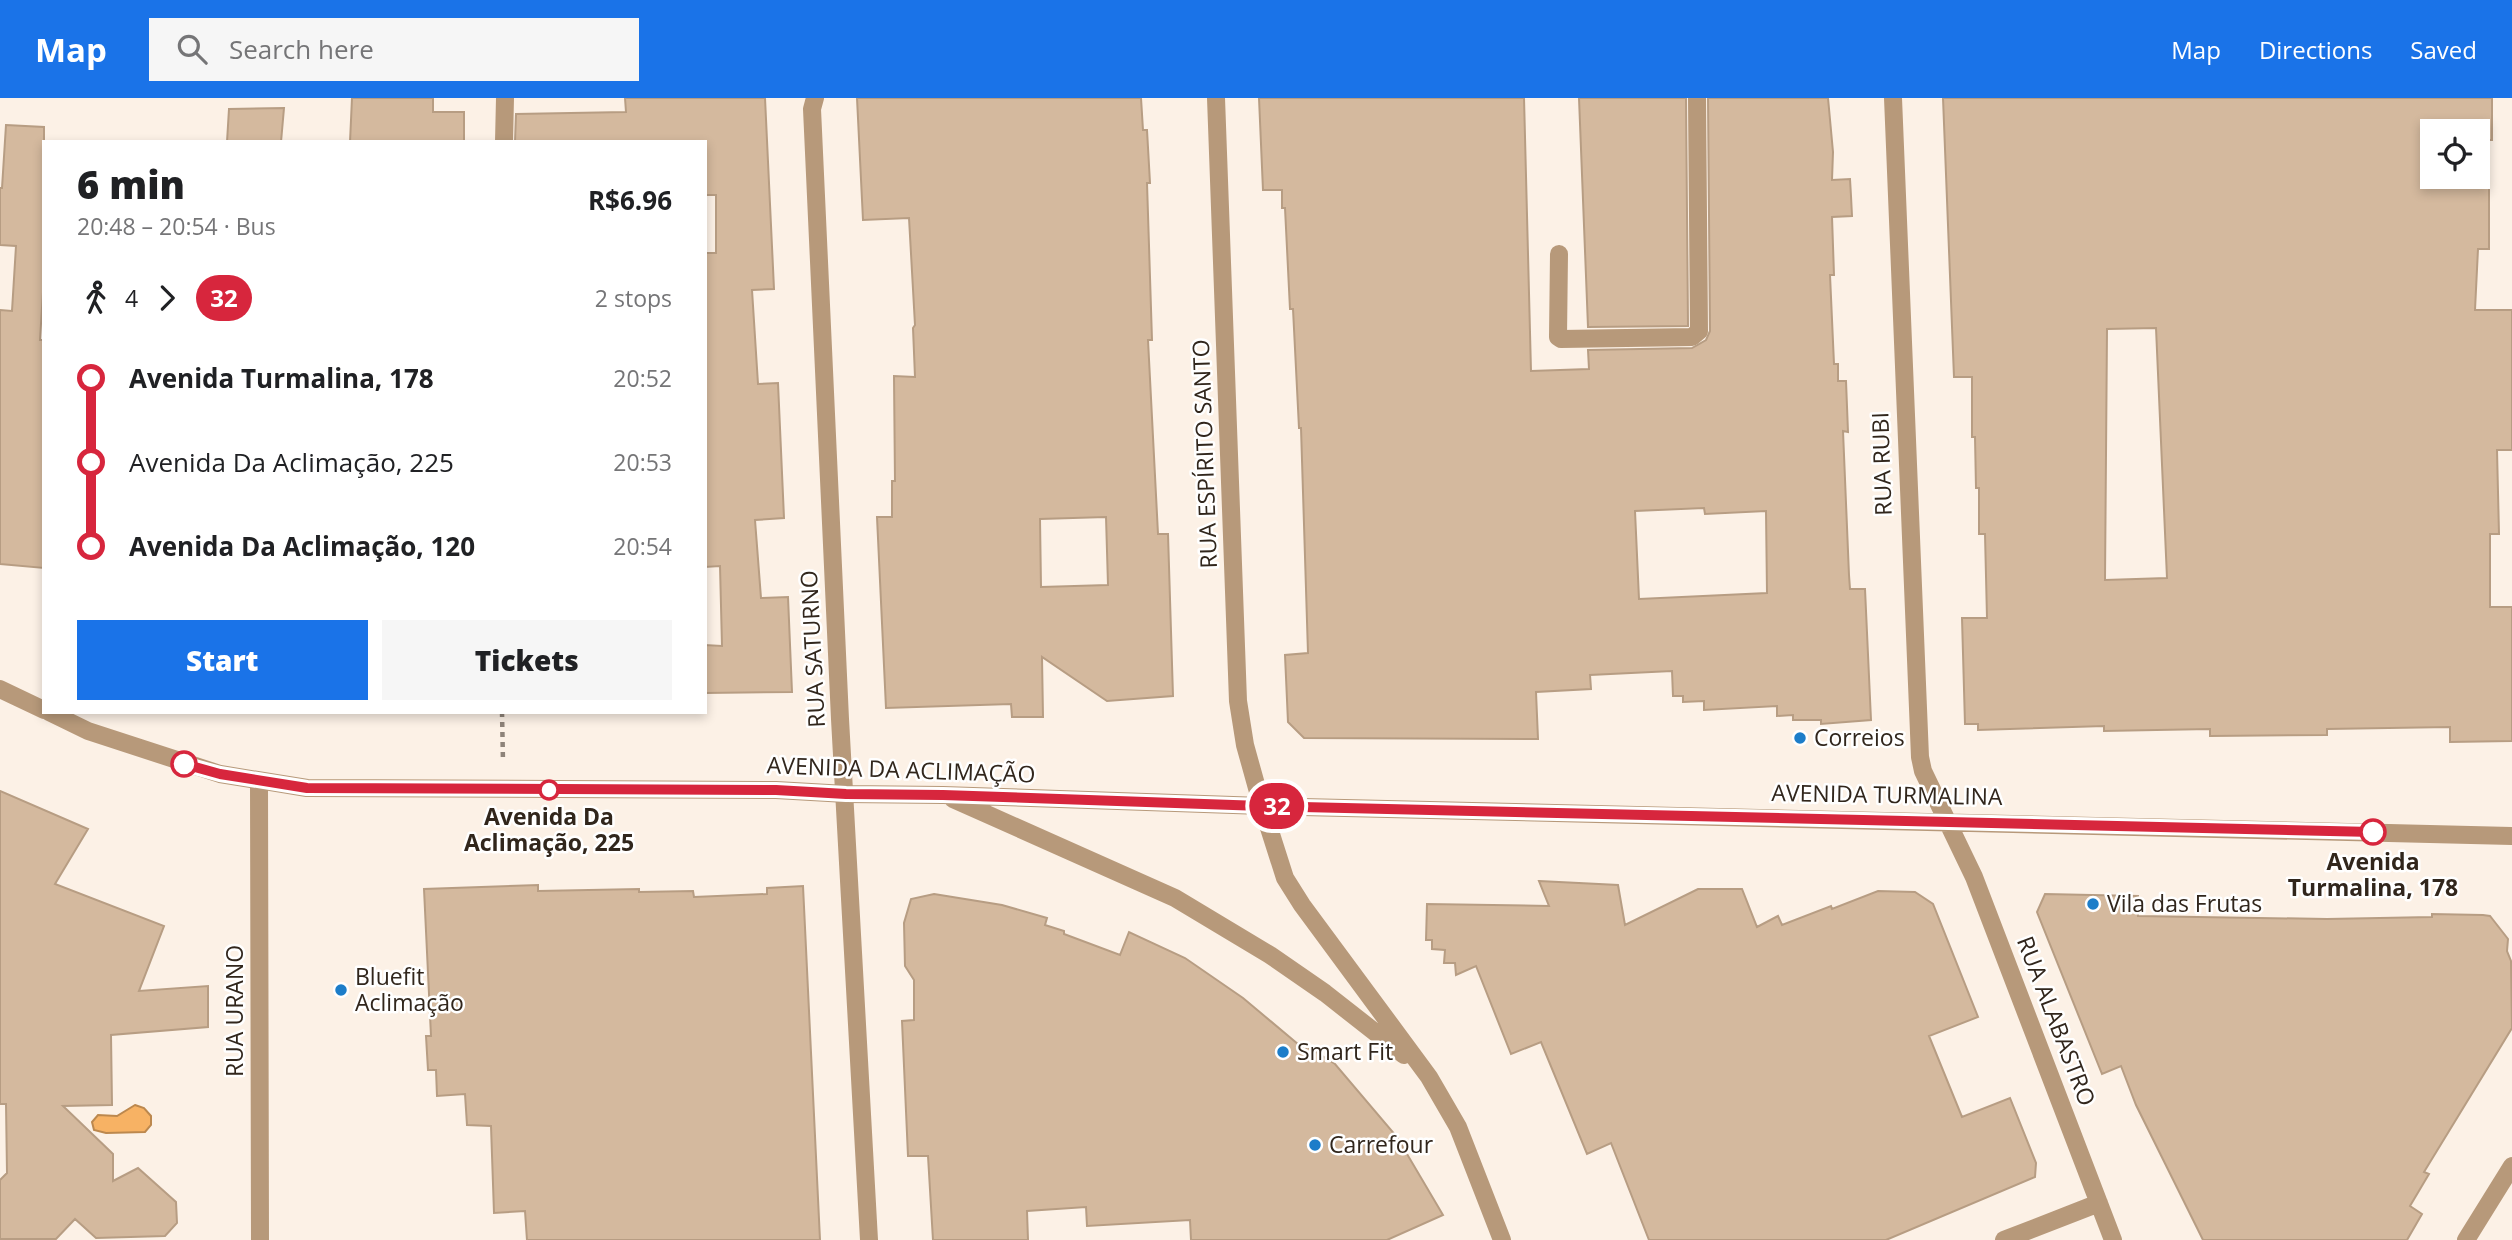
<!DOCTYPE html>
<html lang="en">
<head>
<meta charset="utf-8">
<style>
	:root { --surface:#fff; --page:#f6f6f6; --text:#202124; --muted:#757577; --accent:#1a73e8 }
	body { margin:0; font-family:"Open Sans",sans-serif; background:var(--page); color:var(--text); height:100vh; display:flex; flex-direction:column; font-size:26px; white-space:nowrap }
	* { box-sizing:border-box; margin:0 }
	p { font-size:23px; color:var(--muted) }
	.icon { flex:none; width:38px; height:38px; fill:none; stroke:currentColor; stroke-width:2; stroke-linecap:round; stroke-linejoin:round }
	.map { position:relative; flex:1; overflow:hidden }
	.panel { position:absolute; left:42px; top:42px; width:665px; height:574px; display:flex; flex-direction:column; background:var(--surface); border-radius:0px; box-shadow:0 4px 10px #0003 }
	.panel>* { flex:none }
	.badge { padding:0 14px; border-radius:23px; font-size:24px; line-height:46px }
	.tools { position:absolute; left:2420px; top:21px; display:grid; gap:14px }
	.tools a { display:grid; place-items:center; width:70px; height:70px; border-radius:0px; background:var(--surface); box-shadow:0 4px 10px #0003; font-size:35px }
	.map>.badge { position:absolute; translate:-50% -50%; box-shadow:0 0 0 4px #fff }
	.legs { display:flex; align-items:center; gap:10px; height:77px; padding:0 35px; font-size:23px }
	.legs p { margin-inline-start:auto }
	.headline { display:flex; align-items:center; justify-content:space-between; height:119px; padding:0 35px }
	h1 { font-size:38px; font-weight:800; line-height:52px }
	.action { display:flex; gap:14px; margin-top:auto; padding:14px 35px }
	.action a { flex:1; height:80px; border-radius:0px; background:var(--accent); color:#fff; font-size:28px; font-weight:800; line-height:80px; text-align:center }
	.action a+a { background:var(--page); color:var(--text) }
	ul { padding:0 35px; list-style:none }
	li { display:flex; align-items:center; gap:24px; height:84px; font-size:26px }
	li i { display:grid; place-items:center; width:10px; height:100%; margin:0 9px; background:currentColor }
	li i::after { content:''; width:18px; height:18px; margin:-9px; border:5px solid; border-radius:50%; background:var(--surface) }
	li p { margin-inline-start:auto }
	li:first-child i { background:linear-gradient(#0000 50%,currentColor 0) }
	li:last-child i { background:linear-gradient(currentColor 50%,#0000 0) }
	header { display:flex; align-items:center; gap:42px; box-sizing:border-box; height:98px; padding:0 35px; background:var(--accent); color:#fff }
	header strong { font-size:33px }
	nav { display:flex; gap:38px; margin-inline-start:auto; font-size:24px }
	.search { width:490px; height:63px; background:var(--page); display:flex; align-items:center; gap:18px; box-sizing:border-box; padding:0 24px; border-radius:0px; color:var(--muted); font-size:26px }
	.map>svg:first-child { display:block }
</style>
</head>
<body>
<header>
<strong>Map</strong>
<div class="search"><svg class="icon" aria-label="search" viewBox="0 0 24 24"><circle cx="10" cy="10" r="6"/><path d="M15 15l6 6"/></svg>Search here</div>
<nav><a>Map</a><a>Directions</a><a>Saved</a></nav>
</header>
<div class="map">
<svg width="2512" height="1142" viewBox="0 0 2512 1142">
	<rect width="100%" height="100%" fill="#fcf1e6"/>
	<!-- water -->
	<path fill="#f7b264" stroke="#bc884e" stroke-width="2" d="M 135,1007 L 144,1010 L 151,1018 L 151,1027 L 145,1034 L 106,1035 L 94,1032 L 92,1024 L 98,1017 L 117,1018 Z"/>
	<!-- building -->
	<path fill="#d4b99e" stroke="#b79d83" stroke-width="2" fill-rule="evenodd" d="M 352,0 L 433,0 L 433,14 L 464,14 L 464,44 L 350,44 Z
		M 625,0 L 765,0 L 774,191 L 752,192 L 758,286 L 778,285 L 784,420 L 755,422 L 761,500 L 788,499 L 792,594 L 705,595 L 705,547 L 722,548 L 720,468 L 705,469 L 705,155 L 716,155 L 716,97 L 705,97 L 705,44 L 515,44 L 516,16 L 626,14 Z
		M 857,0 L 1141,0 L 1143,32 L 1147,32 L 1150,85 L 1147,85 L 1152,242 L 1148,242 L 1158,436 L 1168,436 L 1173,598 L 1107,603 L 1042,559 L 1043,619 L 1012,619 L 1011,606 L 886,610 L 877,419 L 892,419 L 892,383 L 895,383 L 894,278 L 915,279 L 913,230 L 915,227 L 909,120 L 863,122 ZM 1106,419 L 1108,487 L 1041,489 L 1040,421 Z
		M 1259,0 L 1524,0 L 1531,273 L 1589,271 L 1588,252 L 1692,250 L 1706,242 L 1710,233 L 1708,0 L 1828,0 L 1833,54 L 1832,82 L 1850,81 L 1851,98 L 1852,118 L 1832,119 L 1834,177 L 1830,177 L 1834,266 L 1838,266 L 1838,283 L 1846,283 L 1848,334 L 1843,333 L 1849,477 L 1850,491 L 1865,491 L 1871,622 L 1821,626 L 1821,622 L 1793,622 L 1793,617 L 1777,618 L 1777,608 L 1704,612 L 1704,603 L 1683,604 L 1683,598 L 1673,598 L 1672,573 L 1590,577 L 1591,591 L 1536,594 L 1538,641 L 1304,640 L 1288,624 L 1285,557 L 1308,555 L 1301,330 L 1299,330 L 1293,211 L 1290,211 L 1285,110 L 1282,110 L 1282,92 L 1263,92 ZM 1704,410 L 1705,416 L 1766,413 L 1767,495 L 1639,501 L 1635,413 Z
		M 1579,0 L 1686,0 L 1688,228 L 1588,229 Z
		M 1943,0 L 2492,0 L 2492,42 L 2489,42 L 2489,151 L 2478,151 L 2475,212 L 2512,212 L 2512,352 L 2497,352 L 2499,436 L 2490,436 L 2490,509 L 2512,509 L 2512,643 L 2450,644 L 2450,629 L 2327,631 L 2327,637 L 2210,638 L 2210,631 L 2104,633 L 2104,628 L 1978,632 L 1978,626 L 1965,626 L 1962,520 L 1987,520 L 1985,436 L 1979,436 L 1979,390 L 1976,390 L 1975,339 L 1972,339 L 1972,279 L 1954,279 ZM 2432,33 L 2478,33 L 2478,79 L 2432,79 ZM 2156,230 L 2167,480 L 2105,482 L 2107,231 Z
		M 284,10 L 281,44 L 227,44 L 229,11 Z
		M 6,27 L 44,29 L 44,178 L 40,242 L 44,242 L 44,470 L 0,466 L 0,212 L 12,213 L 16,148 L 0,147 L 0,90 L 2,90 Z
		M 0,693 L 88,731 L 55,786 L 164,828 L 139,893 L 208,888 L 208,929 L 111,937 L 112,1007 L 63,1008 L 113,1056 L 113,1083 L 138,1070 L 176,1104 L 177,1125 L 165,1138 L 96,1140 L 75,1121 L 56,1141 L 0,1141 L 0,1082 L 7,1075 L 6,1006 L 0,1006 Z
		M 1539,783 L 1618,787 L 1625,827 L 1698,791 L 1742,791 L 1757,829 L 1778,818 L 1782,827 L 1831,808 L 1832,811 L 1878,793 L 1915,794 L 1933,806 L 1978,919 L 1929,938 L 1962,1019 L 2010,1000 L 2036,1065 L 2035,1079 L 1886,1142 L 1649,1142 L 1611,1045 L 1587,1056 L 1541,944 L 1511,956 L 1476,868 L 1456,877 L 1455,865 L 1444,865 L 1445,852 L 1432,851 L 1432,842 L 1426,842 L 1427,806 L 1549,808 Z
		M 538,787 L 538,793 L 639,791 L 639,794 L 693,793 L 694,799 L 767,796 L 767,790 L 803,788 L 820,1142 L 527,1142 L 525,1113 L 494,1115 L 491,1028 L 467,1027 L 465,996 L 437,998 L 436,972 L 428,972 L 426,938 L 431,938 L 424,791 Z
		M 934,796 L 1002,807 L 1047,820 L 1045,827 L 1064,833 L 1064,836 L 1120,857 L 1129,834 L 1185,860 L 1243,900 L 1305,952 L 1308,949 L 1335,966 L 1397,1039 L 1443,1117 L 1387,1142 L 1191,1142 L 1190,1122 L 1087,1128 L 1086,1109 L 1027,1113 L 1028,1142 L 933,1142 L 928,1058 L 908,1058 L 902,923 L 914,922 L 914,882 L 905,868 L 904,825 L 911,801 Z
		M 2045,796 L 2138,798 L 2138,818 L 2327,821 L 2432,819 L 2432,816 L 2483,817 L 2490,818 L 2494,823 L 2508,841 L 2507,853 L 2511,863 L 2512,930 L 2424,1074 L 2429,1076 L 2410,1108 L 2422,1116 L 2407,1142 L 2203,1142 L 2136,1007 L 2121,968 L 2102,976 L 2037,814 Z"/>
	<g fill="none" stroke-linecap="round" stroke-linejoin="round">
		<!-- path -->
		<path stroke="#8e8379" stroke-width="4.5" stroke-dasharray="5 5" stroke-linecap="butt" d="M 502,614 L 503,664"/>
		<!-- minor -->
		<path stroke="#b7997a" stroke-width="18" d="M 815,0 L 812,11 L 840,621 L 869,1142
			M 1216,0 L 1238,603 L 1245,647 L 1262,708 L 2512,738
			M 1893,0 L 1920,659 L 1923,673 L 1974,779 L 2113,1142
			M 504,44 L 505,0
			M 1559,156 L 1558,239 L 1561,241 L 1692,239 L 1699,233 L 1697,0
			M 259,684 L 260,1142
			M 2004,1142 L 2099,1105
			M 2466,1142 L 2512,1068"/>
		<!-- tertiary -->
		<path stroke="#b7997a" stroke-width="18" d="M 0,591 L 44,612
			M 49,614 L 88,633 L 220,676 L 307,690 L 776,692 L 846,696 L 943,697 L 1262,708 L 1285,780 L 1302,807 L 1429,979 L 1458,1029 L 1502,1142
			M 953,701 L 1175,800 L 1270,857 L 1325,895 L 1404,957"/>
	</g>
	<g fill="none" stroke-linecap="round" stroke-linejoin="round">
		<defs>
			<path id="line-1" d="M 184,666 L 220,676 L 307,690 L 776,692 L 846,696 L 943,697 L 1262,708 L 2373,734"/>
		</defs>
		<!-- line-1 casing -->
		<use href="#line-1" stroke="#fff" stroke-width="16"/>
		<!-- line-1 -->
		<use href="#line-1" stroke="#d7263d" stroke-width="10"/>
	</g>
	<!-- markers -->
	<g fill="#1c7dc9" stroke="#fff" stroke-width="2.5">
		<circle cx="1800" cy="640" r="7"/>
		<circle cx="2093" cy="806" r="7"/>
		<circle cx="341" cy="892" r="7"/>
		<circle cx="1283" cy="954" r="7"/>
		<circle cx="1315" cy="1047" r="7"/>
	</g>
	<g fill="#fff" stroke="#d7263d" stroke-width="3.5">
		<circle cx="184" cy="666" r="12"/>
		<circle cx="549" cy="692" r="9"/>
		<circle cx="2373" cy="734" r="12"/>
	</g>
	<g text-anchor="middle" stroke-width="5" stroke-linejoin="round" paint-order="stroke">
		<!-- street labels -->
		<g font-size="23" fill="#31261c" stroke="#fff">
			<text transform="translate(1205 356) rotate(-92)" y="8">RUA ESPÍRITO SANTO</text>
			<text transform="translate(1882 366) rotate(-92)" y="8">RUA RUBI</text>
			<text transform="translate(813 551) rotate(-93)" y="8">RUA SATURNO</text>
			<text transform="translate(901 672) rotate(2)" y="8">AVENIDA DA ACLIMAÇÃO</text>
			<text transform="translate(1887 697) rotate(1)" y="8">AVENIDA TURMALINA</text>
			<text transform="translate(235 913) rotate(-90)" y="8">RUA URANO</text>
			<text transform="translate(2056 923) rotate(69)" y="8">RUA ALABASTRO</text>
		</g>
		<!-- poi labels -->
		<g font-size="23" fill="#31261c" stroke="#fff" text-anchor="start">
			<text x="1814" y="648">Correios</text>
			<text x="2107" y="814">Vila das Frutas</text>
			<text x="355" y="887">Bluefit<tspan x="355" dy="26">Aclimação</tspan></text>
			<text x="1297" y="962">Smart Fit</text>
			<text x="1329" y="1055">Carrefour</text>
		</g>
		<!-- stop labels -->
		<g font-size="23" font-weight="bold" fill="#31261c" stroke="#fff">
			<text x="549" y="727">Avenida Da<tspan x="549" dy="26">Aclimação, 225</tspan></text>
			<text x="2373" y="772">Avenida<tspan x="2373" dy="26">Turmalina, 178</tspan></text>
		</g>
	</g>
</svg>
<div class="tools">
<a><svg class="icon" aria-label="locate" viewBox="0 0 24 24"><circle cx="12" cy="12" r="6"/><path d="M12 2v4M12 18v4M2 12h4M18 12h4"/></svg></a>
</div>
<b class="badge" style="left:1277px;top:708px;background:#d7263d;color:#fff">32</b>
<section class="panel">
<div class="headline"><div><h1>6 min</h1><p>20:48 – 20:54 · Bus</p></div><b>R$6.96</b></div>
<div class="legs"><svg class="icon" aria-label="walk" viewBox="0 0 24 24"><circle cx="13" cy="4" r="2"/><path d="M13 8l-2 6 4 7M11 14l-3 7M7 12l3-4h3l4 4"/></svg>4<svg class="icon" aria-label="forward" viewBox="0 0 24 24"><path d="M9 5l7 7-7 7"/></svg><b class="badge" style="background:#d7263d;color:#fff">32</b><p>2 stops</p></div>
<ul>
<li><i style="color:#d7263d"></i><b>Avenida Turmalina, 178</b><p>20:52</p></li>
<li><i style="color:#d7263d"></i><span>Avenida Da Aclimação, 225</span><p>20:53</p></li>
<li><i style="color:#d7263d"></i><b>Avenida Da Aclimação, 120</b><p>20:54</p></li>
</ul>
<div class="action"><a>Start</a><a>Tickets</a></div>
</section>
</div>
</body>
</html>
